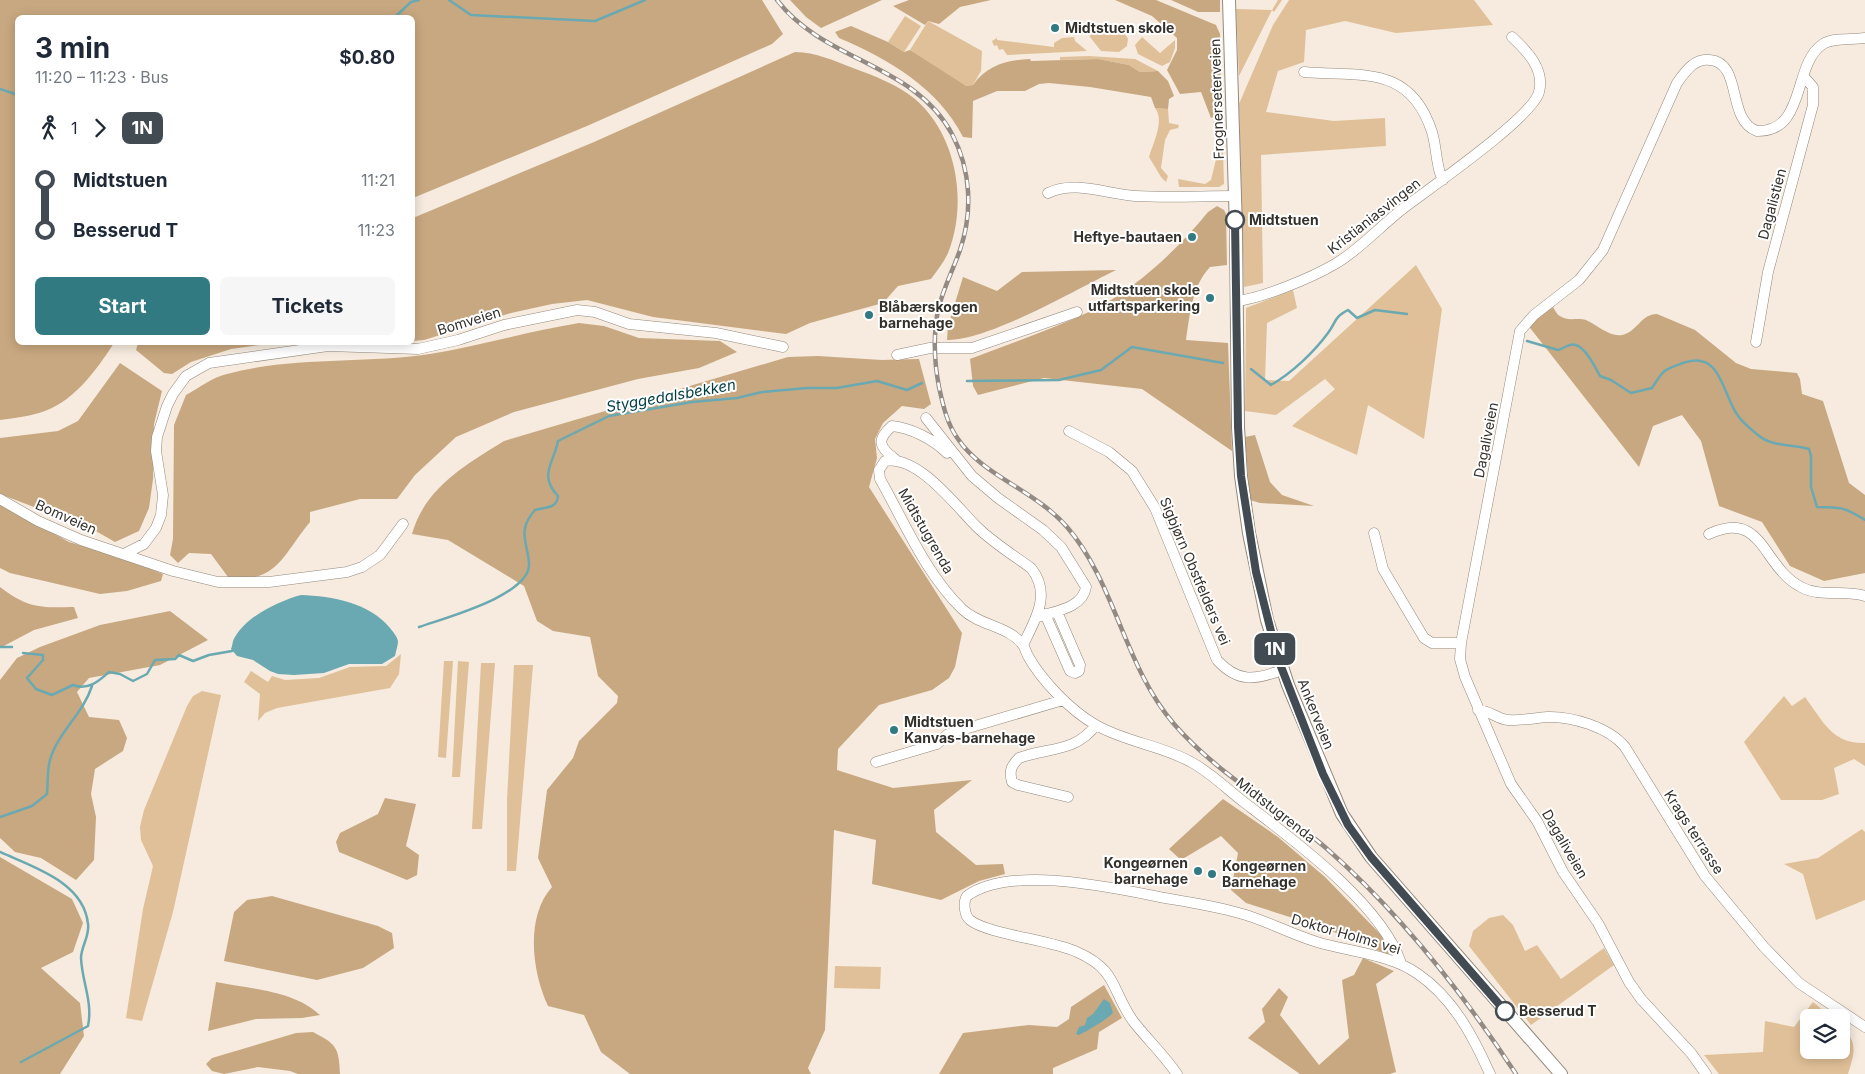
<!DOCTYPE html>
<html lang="en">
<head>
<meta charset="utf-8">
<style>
	:root { --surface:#fff; --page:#f6f6f7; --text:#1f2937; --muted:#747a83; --accent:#317a82 }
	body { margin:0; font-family:Inter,sans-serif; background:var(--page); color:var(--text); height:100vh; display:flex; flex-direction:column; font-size:19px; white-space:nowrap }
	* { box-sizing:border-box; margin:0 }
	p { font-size:16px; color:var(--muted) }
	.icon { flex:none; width:28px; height:28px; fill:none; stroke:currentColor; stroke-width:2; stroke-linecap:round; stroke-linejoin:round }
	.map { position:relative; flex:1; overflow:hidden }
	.drawer { position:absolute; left:15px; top:15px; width:400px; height:330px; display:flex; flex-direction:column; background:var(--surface); border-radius:8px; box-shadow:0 2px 12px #0003 }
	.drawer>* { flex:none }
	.badge { padding:0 10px; border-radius:8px; font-size:18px; line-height:32px }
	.tools { position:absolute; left:1800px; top:1009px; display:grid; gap:10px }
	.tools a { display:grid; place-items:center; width:50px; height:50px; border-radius:8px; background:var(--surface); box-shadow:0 2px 12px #0003; font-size:25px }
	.map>.badge { position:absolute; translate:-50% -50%; box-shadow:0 0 0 2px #fff }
	.legs { display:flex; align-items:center; gap:8px; height:55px; padding:0 20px; font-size:16px }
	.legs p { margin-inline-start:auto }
	.overview { display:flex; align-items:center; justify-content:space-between; height:85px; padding:0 20px }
	h1 { font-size:28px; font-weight:700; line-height:38px }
	.action { display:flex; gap:10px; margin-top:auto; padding:10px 20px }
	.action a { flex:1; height:58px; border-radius:8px; background:var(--accent); color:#fff; font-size:20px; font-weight:700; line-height:58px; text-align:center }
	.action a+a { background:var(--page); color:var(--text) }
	ul { padding:0 20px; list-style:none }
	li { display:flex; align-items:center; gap:18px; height:50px; font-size:19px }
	li i { display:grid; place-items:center; width:8px; height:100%; margin:0 6px; background:currentColor }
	li i::after { content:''; width:12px; height:12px; margin:-6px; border:4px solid; border-radius:50%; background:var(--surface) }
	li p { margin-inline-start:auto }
	li:first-child i { background:linear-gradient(#0000 50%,currentColor 0) }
	li:last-child i { background:linear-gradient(currentColor 50%,#0000 0) }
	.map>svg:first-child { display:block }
</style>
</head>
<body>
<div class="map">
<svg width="1865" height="1074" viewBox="0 0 1865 1074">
	<rect width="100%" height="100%" fill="#f6ebde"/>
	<!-- green -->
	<path fill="#e0c098" d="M 1278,0 L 1282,0 L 1274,12 L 1272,10 L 1239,76 L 1236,9 L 1272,10 Z
		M 1289,0 L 1474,0 L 1493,25 L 1396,33 L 1345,21 L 1306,30 L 1304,62 L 1278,71 L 1266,112 L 1334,121 L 1385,118 L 1386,146 L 1261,155 L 1263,283 L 1244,287 L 1239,104 L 1273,25 Z
		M 905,16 L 921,26 L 904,52 L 888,42 Z
		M 928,21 L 982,51 L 981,71 L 973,85 L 966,86 L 961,84 L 910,50 Z
		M 1098,28 L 1103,31 C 1114,29 1123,27 1128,39 L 1127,46 L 1119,52 L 1101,51 L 1090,37 L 1091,32 Z
		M 1074,37 L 1075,41 L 1087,51 L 1007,55 L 1003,49 L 999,50 L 997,45 L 994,46 L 992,41 L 997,38 L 997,40 L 1054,47 L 1054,43 L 1062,38 Z
		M 1142,37 L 1160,53 L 1175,40 L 1175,48 L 1170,62 L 1162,66 L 1138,54 L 1135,45 Z
		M 1089,56 L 1135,59 L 1158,71 L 1140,72 L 1129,65 L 1098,59 L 1060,60 L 1060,57 Z
		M 1155,108 L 1168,109 L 1169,123 L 1179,125 L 1178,128 L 1170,130 L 1165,140 L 1161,168 L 1168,176 L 1166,182 L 1161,177 L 1149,157 C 1153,143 1165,121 1155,108 Z
		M 1222,117 L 1224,184 L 1219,187 L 1179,187 L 1178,179 L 1205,184 L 1211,180 L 1218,151 L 1213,122 Z
		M 1416,265 L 1442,309 L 1424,439 L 1368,405 L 1357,455 L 1292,426 L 1335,389 L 1325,379 L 1276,415 L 1245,411 L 1246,308 L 1293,290 L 1297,308 L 1267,323 L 1265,380 L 1289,381 Z
		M 401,654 L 399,674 L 390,688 L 277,708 L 265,713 L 258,721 L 260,694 L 244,682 L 251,671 L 268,682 L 272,676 L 285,680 L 319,678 L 350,667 L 386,666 Z
		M 444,661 L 453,661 L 446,758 L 438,757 Z
		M 458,661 L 469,662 L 460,777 L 452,777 Z
		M 481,663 L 495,663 L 482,829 L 472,829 Z
		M 514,665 L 533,665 L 516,871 L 507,871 L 507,800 Z
		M 202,691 L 221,695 L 173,912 L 142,1021 L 126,1018 L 143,909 L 153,866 L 141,840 L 140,827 L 144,810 L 187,706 L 193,696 Z
		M 1784,696 L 1792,706 L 1805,697 C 1823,721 1832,744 1865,743 L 1865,766 L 1854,759 L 1834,768 L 1839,794 L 1822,800 L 1781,800 L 1744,742 Z
		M 1862,829 L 1865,832 L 1865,900 L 1816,920 L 1803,874 L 1784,864 L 1818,858 Z
		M 1503,915 L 1513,925 L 1525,951 L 1537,945 L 1561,979 L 1604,948 L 1614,965 L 1531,1025 L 1469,946 L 1473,931 L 1489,918 Z
		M 835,966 L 881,967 L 880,989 L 834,988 Z
		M 1813,1002 L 1831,1017 L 1809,1018 L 1809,1050 L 1841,1050 L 1841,1026 C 1859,1042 1854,1054 1848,1074 L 1719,1074 L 1704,1055 L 1763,1052 L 1765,1021 L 1794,1027 Z"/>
	<!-- forest -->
	<path fill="#c8a880" d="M 0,0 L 762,0 L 783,34 L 772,44 L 587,126 L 413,198 L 412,18 L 18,18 L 18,342 L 114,343 C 96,371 72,404 39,413 C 26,417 13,418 0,420 Z
		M 790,0 L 882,0 L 821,28 L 806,17 Z
		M 909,0 L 991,0 L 960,7 L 939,24 L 928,21 L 925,25 L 893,6 Z
		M 1115,0 L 1156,0 L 1216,25 L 1220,34 L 1221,114 L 1211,118 L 1201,92 L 1180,94 L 1167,70 L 1177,50 L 1177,38 L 1152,16 Z
		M 1171,0 L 1220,0 L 1220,12 L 1198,12 Z
		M 851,26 L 888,42 L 904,52 L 910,50 L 966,86 L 973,85 C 987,65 1007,60 1030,59 L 1031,61 L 1098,59 L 1129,65 L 1140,72 L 1158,71 L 1168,81 L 1174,96 L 1169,99 L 1168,109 L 1155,108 L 1151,97 L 1090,87 L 1049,83 L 1039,84 L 1025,91 L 997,91 L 973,101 L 972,138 L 963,137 C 938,88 889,59 839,38 L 835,32 Z
		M 795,52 C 816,52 834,61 853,68 C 874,76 897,84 915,99 C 957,135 968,203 948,253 C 944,262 937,271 931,279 L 898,286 L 883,303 L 810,323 L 786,334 L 653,317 L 587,300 L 552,304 L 511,313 L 424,340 L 413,341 L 413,218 L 594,142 Z
		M 1217,206 L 1224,210 L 1226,214 L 1227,265 L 1210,267 C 1192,286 1190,314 1186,340 L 1228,343 L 1232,451 L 1142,389 L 1044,378 L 978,395 L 973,386 L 970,359 C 1010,344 1052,329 1091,311 C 1136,289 1177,250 1208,212 Z
		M 1116,270 C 1077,289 988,341 947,340 L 948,326 L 963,277 L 997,291 L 1022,272 Z
		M 1553,307 C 1555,310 1557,315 1560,316 C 1568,322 1577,317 1586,320 C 1597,325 1609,337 1622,335 C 1637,332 1641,314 1657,314 L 1695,330 L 1736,363 L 1751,369 L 1797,373 L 1800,379 L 1802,394 L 1823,401 L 1849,483 L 1865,495 L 1865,573 L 1824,581 L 1790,566 L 1762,522 L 1719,506 L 1701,441 L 1682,415 L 1653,426 L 1639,467 L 1527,324 Z
		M 579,323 L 604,326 L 639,338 L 720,341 L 737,352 L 699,368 L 638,379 L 514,412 L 456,437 L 415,475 L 397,499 L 360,499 L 310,512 L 310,522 C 283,554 277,585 228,577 L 211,554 L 189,553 L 178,563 L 170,555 L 173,539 L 174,425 L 186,395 C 199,388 213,377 227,374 C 294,356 362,364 430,354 C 480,346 529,331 579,323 Z
		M 138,343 L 138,342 L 274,343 L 231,349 L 191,362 L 172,374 L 164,373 L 136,350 Z
		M 818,356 L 882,360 L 919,359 L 931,404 L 924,409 L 902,406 L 883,423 L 875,439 L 877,458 L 869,487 L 962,633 L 955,667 L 949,678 L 932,690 L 879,705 L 838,749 L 837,770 L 893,788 L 972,780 L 934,810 L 936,832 L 976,865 L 1003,864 L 1005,874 L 979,881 L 941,900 L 872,884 L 876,840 L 834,830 L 825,1030 L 808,1068 L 811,1074 L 630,1074 L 601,1052 L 584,1015 L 548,1006 C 532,972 525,917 552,887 L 538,858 L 547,790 L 573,758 L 579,741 L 617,703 L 618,696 L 598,676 L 590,637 L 553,631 L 537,621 L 524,586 L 448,540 L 412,534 C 425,488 465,465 504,441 L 788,357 Z
		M 120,363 L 162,391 L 154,424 L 153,479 L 149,508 L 139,531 L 115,542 L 94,530 L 0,494 L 0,438 L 58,431 L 78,421 Z
		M 1255,435 L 1270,482 L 1282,495 L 1314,506 L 1260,503 L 1250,500 L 1245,437 Z
		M 0,503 L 69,542 L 127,559 L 163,574 L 161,581 L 127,591 L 100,594 L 10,573 L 0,568 Z
		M 0,587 C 27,608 41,608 74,607 L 78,618 L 34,630 L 0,648 Z
		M 170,611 L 208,640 L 160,665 L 89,678 L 77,692 L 89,717 L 119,720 L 127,738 L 123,751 L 95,769 L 91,794 L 96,817 L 94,860 L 76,880 L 41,858 L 15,852 L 0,838 L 0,680 L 17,658 L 40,647 L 100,625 Z
		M 385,798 L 416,804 L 406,846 L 419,855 L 417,875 L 407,880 L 339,852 L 336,842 L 340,833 L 378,814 Z
		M 1223,799 L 1278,837 L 1325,877 L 1385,939 L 1389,955 L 1324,928 L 1246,903 L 1231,890 L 1238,853 L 1221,836 L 1181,860 L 1169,849 Z
		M 0,857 L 72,899 L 83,923 L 73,952 L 41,968 L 80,1003 L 84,1036 L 60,1074 L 0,1074 Z
		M 272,896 L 378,926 L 392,933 L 394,948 L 363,968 L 317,980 L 224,961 L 234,912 L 247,900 Z
		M 1363,958 L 1394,971 L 1376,984 L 1396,1072 L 1390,1074 L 1300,1074 L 1248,1038 L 1265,1022 L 1262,1009 L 1279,988 L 1288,997 L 1280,1015 L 1319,1065 L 1349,1038 L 1342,980 L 1354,975 Z
		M 216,982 C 250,989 294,990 320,1015 L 302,1018 L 256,1019 L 208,1031 Z
		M 1104,985 L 1122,1018 L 1099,1032 L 1097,1049 L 1053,1068 L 1053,1074 L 939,1074 L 963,1033 L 1029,1025 L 1057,1027 L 1069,1019 L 1071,1007 Z
		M 313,1032 C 336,1044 339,1047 340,1074 L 298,1074 L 290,1071 L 258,1067 L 224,1074 L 212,1071 L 206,1064 L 212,1058 L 296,1033 Z"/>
	<!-- water -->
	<path fill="#6aa9b1" d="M 301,595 C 332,596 370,603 390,628 C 393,632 397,636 398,641 C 398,645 396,651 395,656 L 382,664 L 349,664 L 324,673 L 294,675 L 278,674 L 270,671 L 253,660 L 237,656 L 231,649 C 233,645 232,641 235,637 C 247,616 279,601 301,595 Z
		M 1104,999 L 1110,1003 L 1113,1013 C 1106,1020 1089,1030 1079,1035 L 1076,1034 L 1079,1027 L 1085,1025 L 1087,1018 L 1093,1014 Z"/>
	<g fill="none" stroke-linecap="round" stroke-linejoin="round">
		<!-- stream -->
		<path stroke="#6aa9b1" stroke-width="2.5" d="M 449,0 L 471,15 L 595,21 L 645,0
			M 394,18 L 411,2 L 419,0
			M 0,89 L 18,95
			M 1527,341 L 1558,350 C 1562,349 1566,346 1570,345 C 1583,341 1595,367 1600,376 L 1611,380 L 1631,393 L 1652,388 C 1664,369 1663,370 1683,363 C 1723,349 1722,397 1739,417 C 1743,423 1752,430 1758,435 C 1771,447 1793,444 1809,449 L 1811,456 L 1811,487 L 1817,507 C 1841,507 1844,507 1865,520
			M 1251,369 L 1271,385 C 1292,373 1314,352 1328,333 C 1337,321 1333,318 1348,310 L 1357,318 L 1375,310 L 1407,314
			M 967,381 L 1059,380 L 1101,370 L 1132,347 L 1223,363
			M 419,627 C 444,618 532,595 529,563 C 527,540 517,531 535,510 C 545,507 557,509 558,496 C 538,475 554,463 558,441 L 609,416 L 692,402 L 737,398 L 762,392 L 807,388 L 837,388 L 877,381 L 907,390 L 922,383
			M 0,647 L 12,647
			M 23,653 L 43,655 L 43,660 L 27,678 L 36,689 L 52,695 L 73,685 C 88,691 99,681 109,672 L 120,674 L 133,681 L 147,674 L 155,660 L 175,659 L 179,655 L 193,661 L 209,655 L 232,651
			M 0,817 L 32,806 L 47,794 C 48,783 47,770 50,760 C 58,732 83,714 92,686
			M 0,852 C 33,867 84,882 88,924 C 90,935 81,947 81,958 C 82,982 93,1002 88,1026 L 21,1062"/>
		<defs>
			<path id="minor" d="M 1304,72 C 1361,77 1410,64 1432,132 C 1436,145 1436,160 1440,173 L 1443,180
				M 1048,193 C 1075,180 1106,194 1135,196 C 1168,198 1201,196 1234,196
				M 1236,301 C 1261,299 1313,277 1335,264 C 1361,249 1381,225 1405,207 C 1430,188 1533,117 1539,92 C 1545,69 1527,51 1512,37
				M 1756,342 L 1768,272 L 1813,105 L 1813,87 L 1804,77
				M 897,355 L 930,348 L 972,348 L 1077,312
				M 926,418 L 972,476 L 998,498 L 1043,530 L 1061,547 L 1086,587 C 1083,608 1055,611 1038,617
				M 1069,431 L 1109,452 L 1132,471 L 1155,508 L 1217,660 C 1238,683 1255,680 1282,670
				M 895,459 C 879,447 876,440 892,426 C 911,428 933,439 947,453
				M 0,499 L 38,521 L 81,540 L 173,571 L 218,582 L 269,582 L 347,572 L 362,567 L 380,555 L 403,524
				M 1374,533 L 1383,569 L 1424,638 L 1432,643 L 1461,643
				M 1709,534 C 1764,509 1761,566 1801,587 C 1821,598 1844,589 1865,596
				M 124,554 L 144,544 L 156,528 L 161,515 L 163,495 L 156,451 L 157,437 L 167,406 L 173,394 L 186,376 L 209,363 L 328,346 L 418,349 L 458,340 L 504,325 L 577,310 L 595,312 L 629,324 L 716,333 L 783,347
				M 1045,614 L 1070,671 L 1075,673 L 1079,671 L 1080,665 L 1058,614
				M 1023,645 C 1035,620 1052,594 1031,568 C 1013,555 992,542 976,526 C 955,505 918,455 885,461 L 879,470 L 880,479 C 905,523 925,573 962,609 C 980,626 1009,626 1023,645 C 1025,648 1026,652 1028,656 C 1042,681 1071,711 1096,725 C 1125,742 1161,745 1191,762 C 1210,772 1228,790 1245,803 C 1295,841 1381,904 1401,963
				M 1478,710 C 1489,710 1497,719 1508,720 C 1520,721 1534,718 1547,717 C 1571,716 1609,727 1625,747 L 1705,876 L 1764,947 L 1799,983 L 1865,1027
				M 876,762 L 937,744 L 948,734 L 1063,700
				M 1068,797 L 1018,785 L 1012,782 C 1009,771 1011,766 1019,758 C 1048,747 1075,753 1096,725
				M 1177,1074 C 1164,1055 1147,1039 1133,1021 C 1111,990 1118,970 1077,952 C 1051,940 987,934 970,920 C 964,915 963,902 967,896 C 1011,864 1114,888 1165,898 C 1189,902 1215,906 1239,913 C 1266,920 1290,934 1317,942 C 1350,952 1390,954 1418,974 C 1453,998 1473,1036 1490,1074
				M 1706,1074 L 1691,1053 L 1641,999 L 1629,982 L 1598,923 L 1563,872 L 1537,821 L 1511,784 L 1465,677 L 1460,659 L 1461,643 L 1520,331 L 1534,315 L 1579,280 L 1603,250 L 1677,83 C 1685,72 1694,58 1710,60 C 1743,63 1726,120 1757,131 C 1807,132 1792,64 1823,44 C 1834,37 1852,40 1865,38"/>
			<path id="major" d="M 1229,0 L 1236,229 L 1238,427 L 1241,476 L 1249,533 L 1267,620 L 1288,685 L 1342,814 L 1371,857 L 1561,1074"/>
		</defs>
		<!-- minor casing -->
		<use href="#minor" stroke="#93897d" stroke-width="11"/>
		<!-- major casing -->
		<use href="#major" stroke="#93897d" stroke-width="14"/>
		<!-- minor -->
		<use href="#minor" stroke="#fff" stroke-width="10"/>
		<!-- major -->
		<use href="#major" stroke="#fff" stroke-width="12"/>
		<defs>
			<path id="rail" d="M 777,0 C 824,62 914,63 952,134 C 971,170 973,212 960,250 C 953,270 943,289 938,310 C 933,336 934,361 939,387 C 943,405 947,424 958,439 C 982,475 1036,491 1067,527 C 1116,584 1124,666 1174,724 C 1217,774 1277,806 1326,848 C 1400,913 1462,992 1516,1074"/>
		</defs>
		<!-- rail casing -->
		<use href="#rail" stroke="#938b83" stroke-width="4.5"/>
		<!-- rail -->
		<use href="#rail" stroke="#fff" stroke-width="2.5" stroke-dasharray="8" stroke-linecap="butt"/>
	</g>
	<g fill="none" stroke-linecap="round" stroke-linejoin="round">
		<defs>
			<path id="line-1" d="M 1235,220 L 1238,427 L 1241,476 L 1256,572 L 1278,659 L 1323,774 L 1348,825 L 1371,857 L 1505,1011"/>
		</defs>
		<!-- line-1 casing -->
		<use href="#line-1" stroke="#fff" stroke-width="11"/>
		<!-- line-1 -->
		<use href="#line-1" stroke="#424a52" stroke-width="8"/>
	</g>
	<!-- markers -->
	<g fill="#317a82" stroke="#fff" stroke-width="2">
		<circle cx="1055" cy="28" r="5"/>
		<circle cx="1192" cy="237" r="5"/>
		<circle cx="1210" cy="298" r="5"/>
		<circle cx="869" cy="315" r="5"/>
		<circle cx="894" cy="730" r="5"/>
		<circle cx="1198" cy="871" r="5"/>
		<circle cx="1212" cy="874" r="5"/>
	</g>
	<g fill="#fff" stroke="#424a52" stroke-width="2.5">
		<circle cx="1235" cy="220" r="9"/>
		<circle cx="1505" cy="1011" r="9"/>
	</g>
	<g text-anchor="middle" stroke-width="4" stroke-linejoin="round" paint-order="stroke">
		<!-- poi labels -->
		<g font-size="14" font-weight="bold" fill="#34302b" stroke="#fff" text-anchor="start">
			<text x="1065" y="33">Midtstuen skole</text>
			<text x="1182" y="242" text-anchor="end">Heftye-bautaen</text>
			<text x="1200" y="295" text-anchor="end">Midtstuen skole<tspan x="1200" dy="16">utfartsparkering</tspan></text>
			<text x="879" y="312">Blåbærskogen<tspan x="879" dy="16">barnehage</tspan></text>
			<text x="904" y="727">Midtstuen<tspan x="904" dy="16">Kanvas-barnehage</tspan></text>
			<text x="1188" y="868" text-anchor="end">Kongeørnen<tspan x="1188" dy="16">barnehage</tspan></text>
			<text x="1222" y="871">Kongeørnen<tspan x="1222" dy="16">Barnehage</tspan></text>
		</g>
		<!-- street labels -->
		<g font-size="14" fill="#34302b" stroke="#fff">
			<text transform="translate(1217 99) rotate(-92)" y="5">Frognerseterveien</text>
			<text transform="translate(1772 204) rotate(-75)" y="5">Dagalistien</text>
			<text transform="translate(1374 216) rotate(-38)" y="5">Kristianiasvingen</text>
			<text transform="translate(469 321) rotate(-17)" y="5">Bomveien</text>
			<text transform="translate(1486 440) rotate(-79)" y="5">Dagaliveien</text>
			<text transform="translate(66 517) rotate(24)" y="5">Bomveien</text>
			<text transform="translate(926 531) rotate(60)" y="5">Midtstugrenda</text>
			<text transform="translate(1195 571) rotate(67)" y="5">Sigbjørn Obstfelders vei</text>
			<text transform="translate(1316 714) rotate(68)" y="5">Ankerveien</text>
			<text transform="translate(1276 810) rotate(38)" y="5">Midtstugrenda</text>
			<text transform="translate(1694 832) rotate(57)" y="5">Krags terrasse</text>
			<text transform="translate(1565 844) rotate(60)" y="5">Dagaliveien</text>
			<text transform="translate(1346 934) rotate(16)" y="5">Doktor Holms vei</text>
		</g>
		<!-- stop labels -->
		<g font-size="14" font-weight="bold" fill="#34302b" stroke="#fff" text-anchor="start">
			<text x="1249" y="225">Midtstuen</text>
			<text x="1519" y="1016">Besserud T</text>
		</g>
		<!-- water labels -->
		<g font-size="15" font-style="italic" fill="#003d43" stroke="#fff">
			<text transform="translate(671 396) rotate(-10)" y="5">Styggedalsbekken</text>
		</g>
	</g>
</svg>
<div class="tools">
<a><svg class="icon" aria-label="layers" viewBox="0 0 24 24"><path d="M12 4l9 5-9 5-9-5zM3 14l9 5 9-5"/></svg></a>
</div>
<b class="badge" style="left:1275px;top:649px;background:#424a52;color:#fff">1N</b>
<section class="drawer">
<div class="overview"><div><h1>3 min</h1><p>11:20 – 11:23 · Bus</p></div><b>$0.80</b></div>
<div class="legs"><svg class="icon" aria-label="walk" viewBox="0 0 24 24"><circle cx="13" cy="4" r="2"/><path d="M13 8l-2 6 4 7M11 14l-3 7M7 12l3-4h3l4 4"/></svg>1<svg class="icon" aria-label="forward" viewBox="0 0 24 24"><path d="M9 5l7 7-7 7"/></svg><b class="badge" style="background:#424a52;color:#fff">1N</b></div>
<ul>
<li><i style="color:#424a52"></i><b>Midtstuen</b><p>11:21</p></li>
<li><i style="color:#424a52"></i><b>Besserud T</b><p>11:23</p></li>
</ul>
<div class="action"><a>Start</a><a>Tickets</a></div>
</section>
</div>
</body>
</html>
